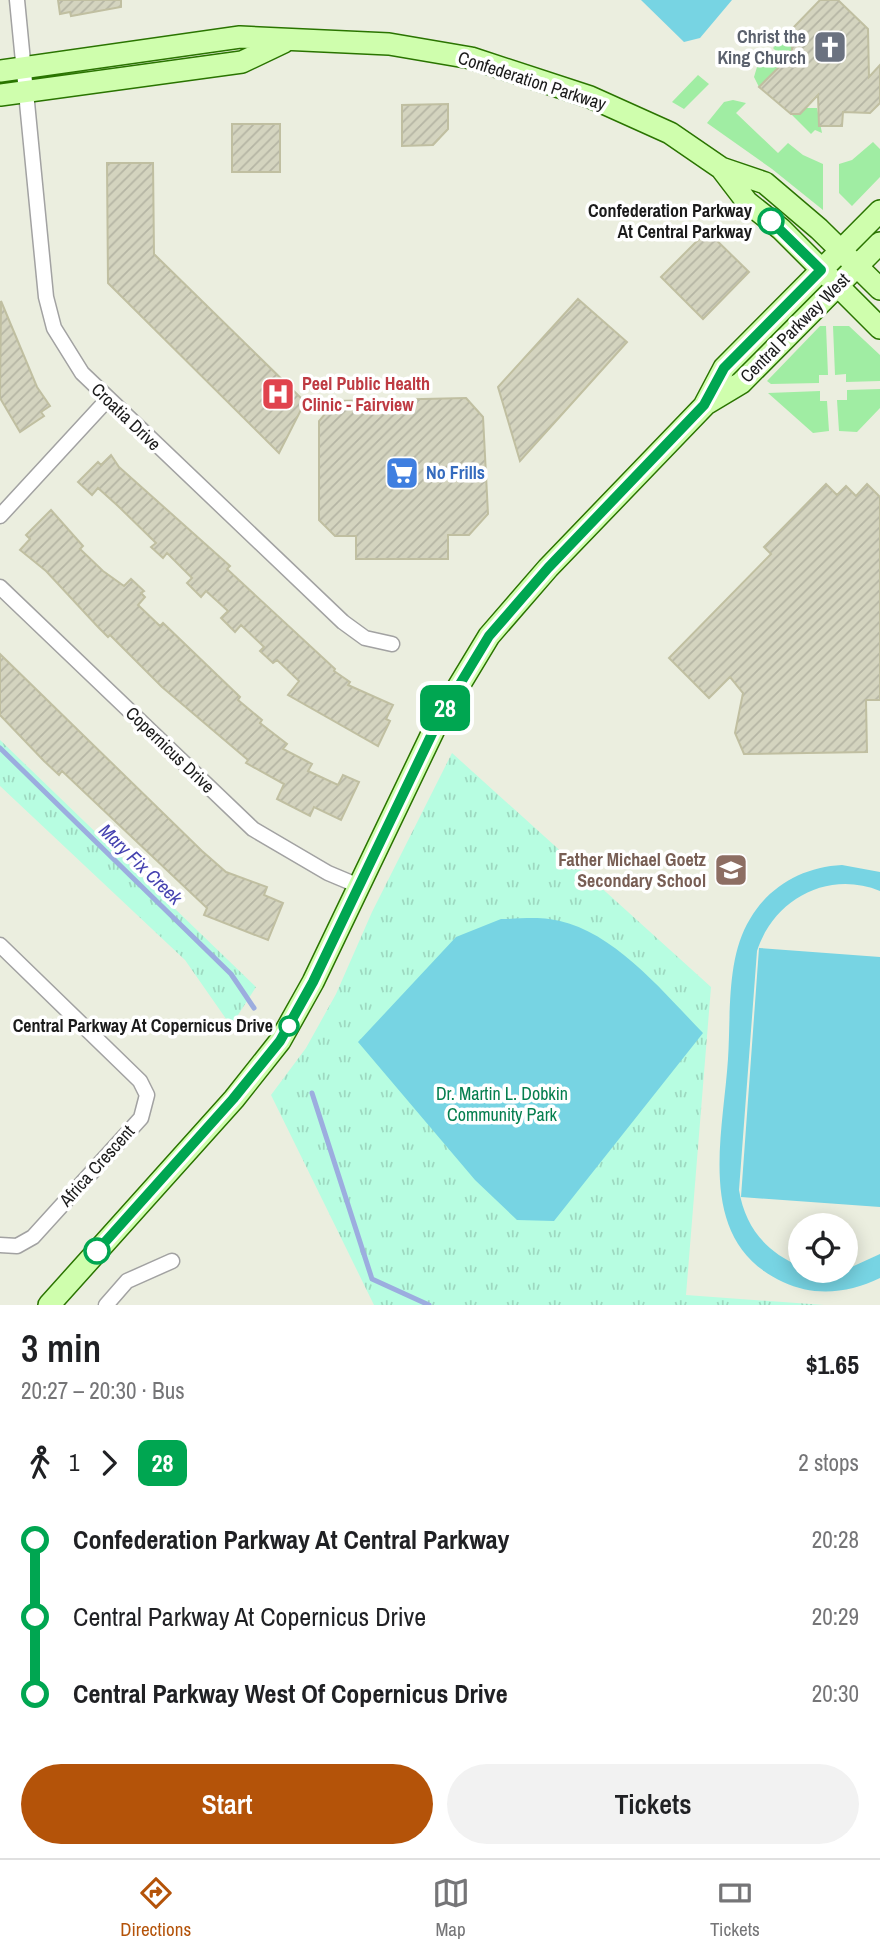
<!DOCTYPE html>
<html lang="en">
<head>
<meta charset="utf-8">
<style>
	:root { --surface:#fff; --page:#f2f2f2; --text:#202124; --muted:#757577; --line:#e0e0e0; --accent:#b45309 }
	body { margin:0; font-family:"Archivo Narrow",sans-serif; background:var(--page); color:var(--text); height:100vh; display:flex; flex-direction:column; font-size:26px; white-space:nowrap }
	* { box-sizing:border-box; margin:0 }
	p { font-size:23px; color:var(--muted) }
	.icon { flex:none; width:38px; height:38px; fill:none; stroke:currentColor; stroke-width:2; stroke-linecap:round; stroke-linejoin:round }
	.map { position:relative; height:1305px; overflow:hidden }
	.sheet { display:flex; flex-direction:column; background:var(--surface); flex:1 }
	.sheet>* { flex:none }
	.badge { padding:0 14px; border-radius:10px; font-size:24px; line-height:46px }
	.tools { position:absolute; left:788px; top:1213px; display:grid; gap:14px }
	.tools a { display:grid; place-items:center; width:70px; height:70px; border-radius:50%; background:var(--surface); box-shadow:0 4px 18px #0003; font-size:35px }
	.map>.badge { position:absolute; translate:-50% -50%; box-shadow:0 0 0 4px #fff }
	.legs { display:flex; align-items:center; gap:10px; height:77px; padding:0 21px; font-size:23px }
	.legs p { margin-inline-start:auto }
	.head { display:flex; align-items:center; justify-content:space-between; height:119px; padding:0 21px }
	h1 { font-size:38px; font-weight:600; line-height:52px }
	.primary-button { display:flex; gap:14px; margin-top:auto; padding:14px 21px }
	.primary-button a { flex:1; height:80px; border-radius:42px; background:var(--accent); color:#fff; font-size:28px; font-weight:600; line-height:80px; text-align:center }
	.primary-button a+a { background:var(--page); color:var(--text) }
	ul { padding:0 21px; list-style:none }
	li { display:flex; align-items:center; gap:24px; height:77px; font-size:26px }
	li i { display:grid; place-items:center; width:10px; height:100%; margin:0 9px; background:currentColor }
	li i::after { content:''; width:18px; height:18px; margin:-9px; border:5px solid; border-radius:50%; background:var(--surface) }
	li p { margin-inline-start:auto }
	li:first-child i { background:linear-gradient(#0000 50%,currentColor 0) }
	li:last-child i { background:linear-gradient(currentColor 50%,#0000 0) }
	.tabs { display:flex; justify-content:space-around; align-items:center; height:98px; border-top:2px solid var(--line); background:var(--surface); font-size:19px; color:var(--muted) }
	.tabs a { display:grid; justify-items:center; gap:4px }
	.tabs .on { color:var(--accent) }
	.map>svg:first-child { display:block }
</style>
</head>
<body>
<div class="map">
<svg width="880" height="1305" viewBox="0 0 880 1305">
	<defs>
		<pattern id="park-tufts" width="24" height="20" patternUnits="userSpaceOnUse" patternTransform="scale(1.75)"><rect width="24" height="20" fill="#b7fde1"/><path d="M3 7l-1-3M5 7V3M7 7l1-3M15 17l-1-3M17 17v-4M19 17l1-3" fill="none" stroke="#9dd8c0"/></pattern>
		<pattern id="building-hatch" width="6" height="6" patternUnits="userSpaceOnUse" patternTransform="scale(1.75)"><rect width="6" height="6" fill="#d4d4bf"/><path d="M-1 1l2-2M0 6l6-6M5 7l2-2" fill="none" stroke="#b5b5a4"/></pattern>
	</defs>
	<rect width="100%" height="100%" fill="#ebeedf"/>
	<!-- grass -->
	<path fill="#a0eda3" d="M 792,29 L 792,67 L 773,48 Z
		M 768,55 L 780,67 L 759,87 L 754,77 L 757,67 Z
		M 698,75 L 709,84 L 684,109 L 672,102 Z
		M 733,100 L 746,103 L 736,113 L 778,153 L 788,143 L 803,155 L 823,164 L 823,210 L 772,169 L 707,123 L 724,102 Z
		M 806,108 L 817,108 L 822,133 L 815,130 L 811,134 L 791,114 L 800,114 Z
		M 873,142 L 880,149 L 880,177 L 852,206 L 839,193 L 839,164 L 852,160 Z
		M 820,326 L 826,326 L 828,375 L 819,375 L 819,383 L 771,384 L 767,381 Z
		M 833,326 L 849,326 L 880,355 L 880,381 L 846,382 L 846,374 L 835,375 Z
		M 880,389 L 880,408 L 857,432 L 839,431 L 837,400 L 847,400 L 847,390 Z
		M 820,391 L 820,401 L 827,401 L 829,431 L 813,433 L 768,393 Z"/>
	<!-- park -->
	<path fill="url(#park-tufts)" d="M 0,740 L 256,987 L 231,1026 L 185,960 L 0,786 Z
		M 452,753 L 711,987 L 686,1295 L 824,1305 L 374,1305 L 271,1095 L 306,1048 L 336,994 L 372,912 Z"/>
	<!-- pitch -->
	<path fill="#77d4e3" d="M 641,0 L 732,0 L 700,38 L 684,42 Z
		M 842,865 L 880,872 L 880,891 C 828,870 774,899 757,951 L 739,1190 C 745,1227 766,1252 800,1266 L 800,1270 L 845,1270 L 880,1254 L 880,1278 C 849,1293 815,1297 783,1282 C 694,1241 723,1137 728,1059 C 731,1014 726,958 750,919 C 770,885 804,867 842,865 Z
		M 501,919 C 516,919 534,917 549,919 C 610,926 663,992 703,1033 L 554,1221 L 517,1220 L 475,1180 L 358,1042 L 456,937 Z
		M 759,948 L 880,957 L 880,1207 L 741,1197 Z"/>
	<g fill="none" stroke-linecap="round" stroke-linejoin="round">
		<!-- stream -->
		<path stroke="#9caddf" stroke-width="5" d="M 0,748 L 231,974 L 254,1008
			M 312,1093 L 372,1279 L 429,1305"/>
	</g>
	<!-- building -->
	<path fill="url(#building-hatch)" stroke="#c0bfa1" stroke-width="2" d="M 58,0 L 121,0 L 121,7 L 71,16 L 70,12 L 60,14 Z
		M 820,0 L 838,0 L 868,29 L 869,77 L 880,65 L 880,103 L 870,113 L 843,112 L 842,126 L 819,126 L 818,95 L 800,114 L 791,114 L 759,87 L 792,54 L 792,29 Z
		M 448,104 L 448,129 L 433,145 L 402,146 L 402,105 Z
		M 232,124 L 280,124 L 280,172 L 232,172 Z
		M 107,163 L 153,163 L 154,254 L 305,402 L 279,453 L 108,283 Z
		M 707,231 L 749,272 L 703,319 L 661,277 Z
		M 578,299 L 627,342 L 520,461 L 498,387 Z
		M 1,301 L 37,387 L 50,406 L 41,412 L 44,416 L 20,432 L 0,398 Z
		M 466,398 L 483,417 L 488,514 L 469,535 L 448,535 L 448,559 L 356,559 L 356,536 L 335,536 L 319,520 L 319,421 L 336,401 Z
		M 111,455 L 119,467 L 230,566 L 227,569 L 335,669 L 334,671 L 350,682 L 348,685 L 393,705 L 386,719 L 390,721 L 378,746 L 288,695 L 299,681 L 277,660 L 273,663 L 260,651 L 264,647 L 241,625 L 235,632 L 221,618 L 228,611 L 206,591 L 201,597 L 187,583 L 192,578 L 167,553 L 163,558 L 151,547 L 156,543 L 118,506 L 98,488 L 92,495 L 78,482 L 98,462 L 101,465 Z
		M 826,484 L 837,495 L 846,486 L 856,496 L 867,484 L 880,497 L 880,700 L 866,700 L 867,752 L 744,754 L 735,733 L 743,693 L 730,677 L 709,698 L 669,658 L 771,554 L 764,547 Z
		M 51,510 L 83,546 L 80,549 L 103,571 L 124,586 L 131,579 L 144,591 L 141,593 L 145,597 L 138,605 L 160,626 L 163,623 L 240,697 L 238,700 L 262,720 L 260,723 L 287,744 L 283,749 L 312,764 L 308,771 L 338,785 L 343,775 L 359,782 L 341,820 L 314,807 L 310,816 L 277,799 L 284,784 L 246,763 L 248,760 L 162,687 L 110,635 L 108,637 L 98,627 L 46,571 L 20,550 L 30,539 L 26,535 Z
		M 0,654 L 202,851 L 226,872 L 267,887 L 264,895 L 283,903 L 268,940 L 204,915 L 207,908 L 62,771 L 59,775 L 44,761 L 0,715 Z"/>
	<g fill="none" stroke-linecap="round" stroke-linejoin="round">
		<defs>
			<path id="street" d="M 17,0 L 46,297 L 54,328 L 82,373 L 343,622 L 365,638 L 392,644
				M 0,516 L 107,400
				M 0,587 L 253,829 L 328,873 L 359,886
				M 0,945 L 140,1081 L 147,1095 L 141,1118 L 33,1237 L 17,1246 L 0,1245
				M 106,1305 L 127,1281 L 172,1261"/>
			<path id="secondary" d="M 0,71 L 240,37 L 389,44 L 471,58 L 590,97 L 670,133 L 721,168 L 765,183 L 819,229 L 880,289
				M 0,95 L 242,62 L 284,42
				M 721,168 L 747,202 L 781,229 L 880,328
				M 706,404 L 741,383 L 880,243
				M 49,1305 L 234,1099 L 280,1041 L 313,982 L 440,717 L 489,636 L 548,568 L 704,406 L 724,368 L 880,211"/>
		</defs>
		<!-- street casing -->
		<use href="#street" stroke="#a2a2a2" stroke-width="17"/>
		<!-- secondary casing -->
		<use href="#secondary" stroke="#2a7400" stroke-width="24"/>
		<!-- street -->
		<use href="#street" stroke="#fff" stroke-width="14"/>
		<!-- secondary -->
		<use href="#secondary" stroke="#cffead" stroke-width="21"/>
	</g>
	<g fill="none" stroke-linecap="round" stroke-linejoin="round">
		<defs>
			<path id="line-1" d="M 97,1251 L 233,1099 L 280,1041 L 313,982 L 440,717 L 489,636 L 548,568 L 704,405 L 724,368 L 821,270 L 771,221"/>
		</defs>
		<!-- line-1 casing -->
		<use href="#line-1" stroke="#fff" stroke-width="16"/>
		<!-- line-1 -->
		<use href="#line-1" stroke="#00a651" stroke-width="10"/>
	</g>
	<!-- icons -->
	<defs>
		<symbol id="church-square" viewBox="-11 -11 22 22"><rect x="-9" y="-9" width="18" height="18" rx="4" fill="#6b7280" stroke="#fff"/><path d="M-1.2-6h2.4v3.5h3.3v2.4h-3.3V6h-2.4V-.1h-3.3v-2.4h3.3Z" fill="#fff"/></symbol>
		<symbol id="hospital-square" viewBox="-11 -11 22 22"><rect x="-9" y="-9" width="18" height="18" rx="4" fill="#e0444e" stroke="#fff"/><path d="M-5-5h3v3.5h4V-5h3V5h-3V1.5h-4V5h-3Z" fill="#fff"/></symbol>
		<symbol id="supermarket-square" viewBox="-11 -11 22 22"><rect x="-9" y="-9" width="18" height="18" rx="4" fill="#3f7fe0" stroke="#fff"/><path d="M-6-5.5h2.5l.6 2H6L4.5 2H-2.5L-4.4-4H-6ZM-1.5 3.2a1.3 1.3 0 1 0 .1 0ZM3 3.2a1.3 1.3 0 1 0 .1 0Z" fill="#fff"/></symbol>
		<symbol id="school-square" viewBox="-11 -11 22 22"><rect x="-9" y="-9" width="18" height="18" rx="4" fill="#8d6e63" stroke="#fff"/><path d="M0-5L7-2L0 1L-7-2ZM-4 1L0 2.5L4 1V4Q0 6-4 4Z" fill="#fff"/></symbol>
	</defs>
	<g fill-rule="evenodd">
		<use href="#church-square" x="811" y="28" width="38" height="38"/>
		<use href="#hospital-square" x="259" y="375" width="38" height="38"/>
		<use href="#supermarket-square" x="383" y="454" width="38" height="38"/>
		<use href="#school-square" x="712" y="851" width="38" height="38"/>
	</g>
	<!-- markers -->
	<g fill="#fff" stroke="#00a651" stroke-width="3.5">
		<circle cx="771" cy="221" r="12"/>
		<circle cx="289" cy="1026" r="9"/>
		<circle cx="97" cy="1251" r="12"/>
	</g>
	<g text-anchor="middle" stroke-width="7" stroke-linejoin="round" paint-order="stroke">
		<!-- worship labels -->
		<g font-size="18" font-weight="bold" fill="#5b616d" stroke="#fff" text-anchor="end">
			<text x="806" y="43">Christ the<tspan x="806" dy="21">King Church</tspan></text>
		</g>
		<!-- street labels -->
		<g font-size="18" fill="#1b1b1b" stroke="#fff">
			<text transform="translate(532 81) rotate(18)" y="6">Confederation Parkway</text>
			<text transform="translate(795 328) rotate(-45)" y="6">Central Parkway West</text>
			<text transform="translate(126 417) rotate(44)" y="6">Croatia Drive</text>
			<text transform="translate(170 750) rotate(44)" y="6">Copernicus Drive</text>
			<text transform="translate(97 1166) rotate(-48)" y="6">Africa Crescent</text>
		</g>
		<!-- stop labels -->
		<g font-size="18" font-weight="bold" fill="#1b1b1b" stroke="#fff" text-anchor="end">
			<text x="752" y="217">Confederation Parkway<tspan x="752" dy="21">At Central Parkway</tspan></text>
			<text x="273" y="1032">Central Parkway At Copernicus Drive</text>
		</g>
		<!-- health labels -->
		<g font-size="18" font-weight="bold" fill="#be3a42" stroke="#fff" text-anchor="start">
			<text x="302" y="390">Peel Public Health<tspan x="302" dy="21">Clinic - Fairview</tspan></text>
		</g>
		<!-- shop labels -->
		<g font-size="18" font-weight="bold" fill="#366cbe" stroke="#fff" text-anchor="start">
			<text x="426" y="479">No Frills</text>
		</g>
		<!-- education labels -->
		<g font-size="18" font-weight="bold" fill="#785e54" stroke="#fff" text-anchor="end">
			<text x="706" y="866">Father Michael Goetz<tspan x="706" dy="21">Secondary School</tspan></text>
		</g>
		<!-- park labels -->
		<g font-size="18" fill="#047e4e" stroke="#fff">
			<text x="502" y="1100">Dr. Martin L. Dobkin<tspan x="502" dy="21">Community Park</tspan></text>
		</g>
		<!-- water labels -->
		<g font-size="19" font-style="italic" fill="#4542b0" stroke="#fff">
			<text transform="translate(141 864) rotate(44)" y="7">Mary Fix Creek</text>
		</g>
	</g>
</svg>
<div class="tools">
<a><svg class="icon" aria-label="locate" viewBox="0 0 24 24"><circle cx="12" cy="12" r="6"/><path d="M12 2v4M12 18v4M2 12h4M18 12h4"/></svg></a>
</div>
<b class="badge" style="left:445px;top:708px;background:#00a651;color:#fff">28</b>
</div>
<section class="sheet">
<div class="head"><div><h1>3 min</h1><p>20:27 – 20:30 · Bus</p></div><b>$1.65</b></div>
<div class="legs"><svg class="icon" aria-label="walk" viewBox="0 0 24 24"><circle cx="13" cy="4" r="2"/><path d="M13 8l-2 6 4 7M11 14l-3 7M7 12l3-4h3l4 4"/></svg>1<svg class="icon" aria-label="forward" viewBox="0 0 24 24"><path d="M9 5l7 7-7 7"/></svg><b class="badge" style="background:#00a651;color:#fff">28</b><p>2 stops</p></div>
<ul>
<li><i style="color:#00a651"></i><b>Confederation Parkway At Central Parkway</b><p>20:28</p></li>
<li><i style="color:#00a651"></i><span>Central Parkway At Copernicus Drive</span><p>20:29</p></li>
<li><i style="color:#00a651"></i><b>Central Parkway West Of Copernicus Drive</b><p>20:30</p></li>
</ul>
<div class="primary-button"><a>Start</a><a>Tickets</a></div>
</section>
<nav class="tabs">
<a class="on"><svg class="icon" aria-label="directions" viewBox="0 0 24 24"><path d="M12 3l9 9-9 9-9-9zM9 14v-3h6M13 9l2 2-2 2"/></svg>Directions</a>
<a><svg class="icon" aria-label="map" viewBox="0 0 24 24"><path d="M3 6l6-2 6 2 6-2v14l-6 2-6-2-6 2zM9 4v14M15 6v14"/></svg>Map</a>
<a><svg class="icon" aria-label="tickets" viewBox="0 0 24 24"><path d="M3 7h18v10H3zM15 7v10"/></svg>Tickets</a>
</nav>
</body>
</html>
